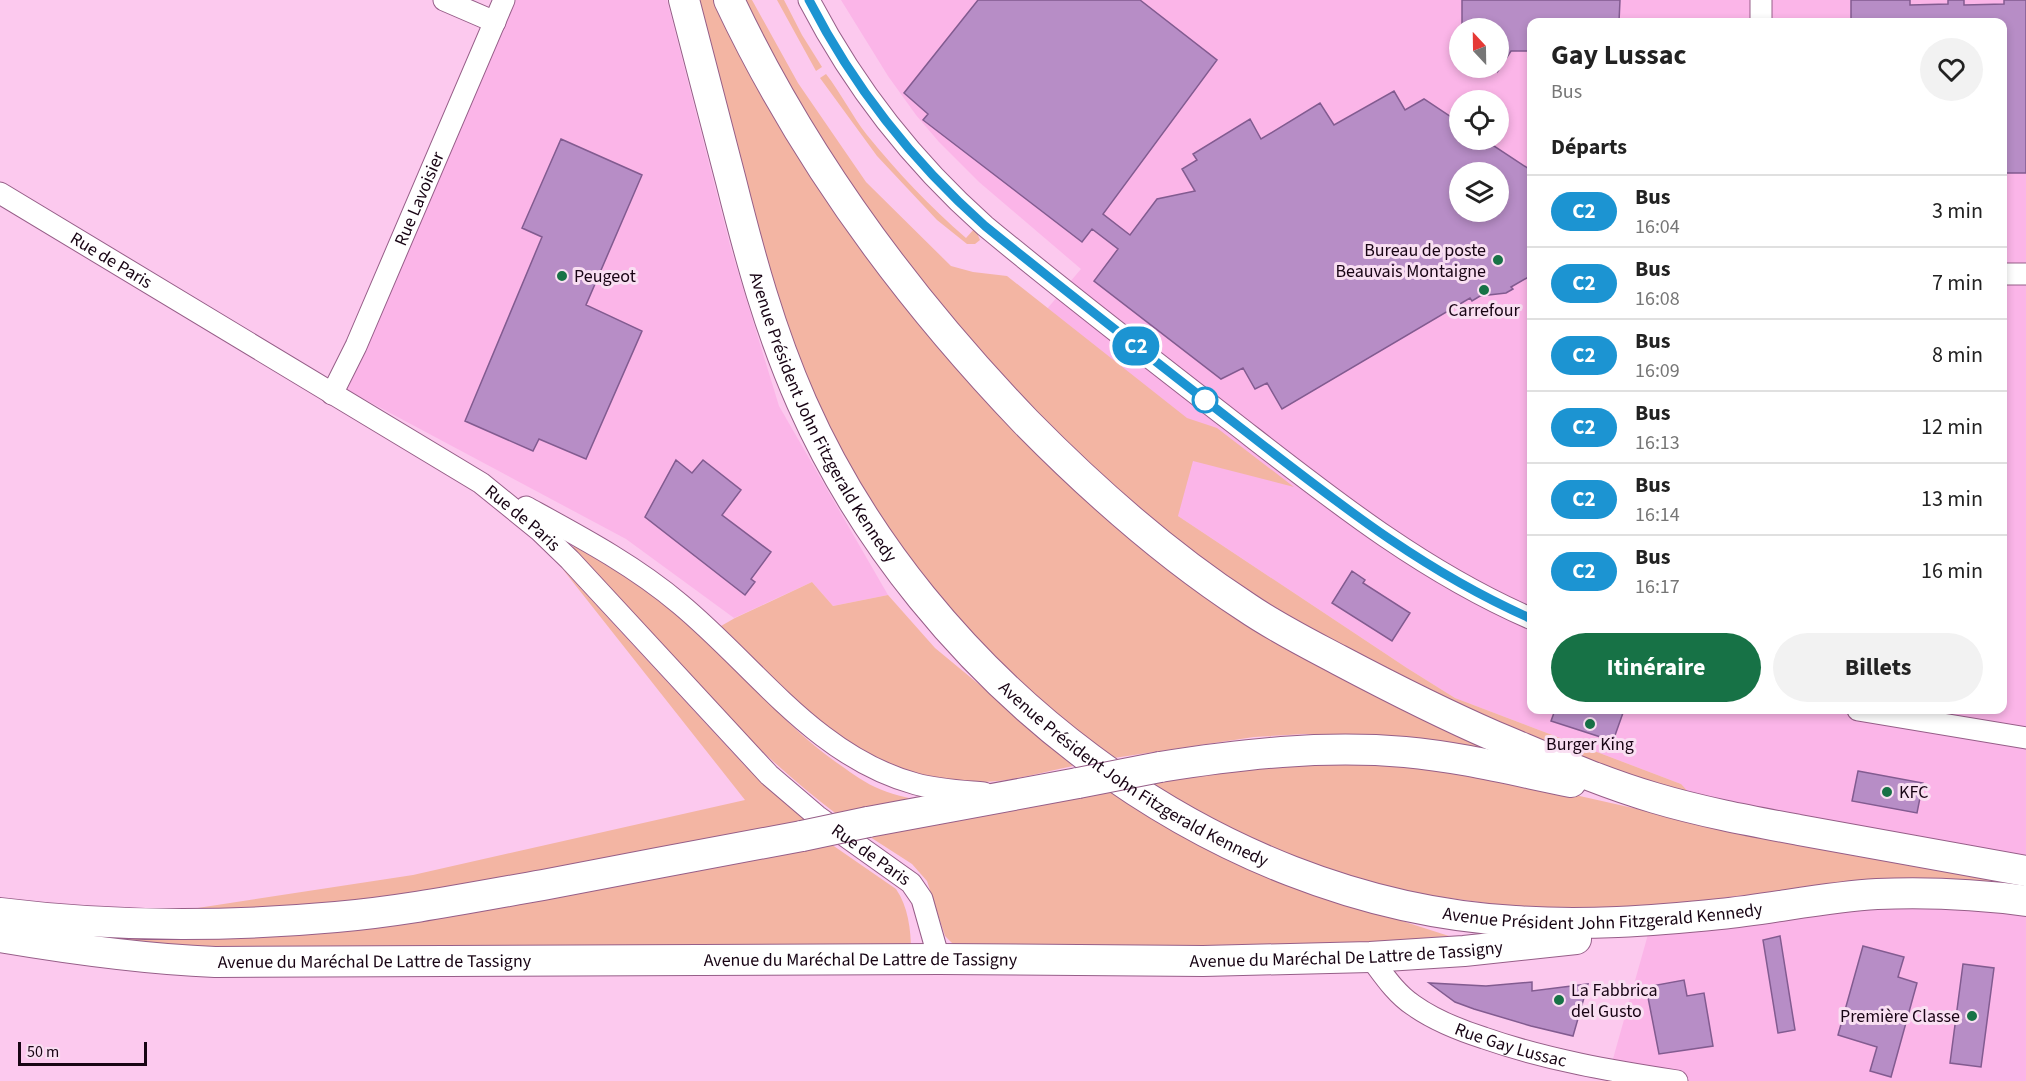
<!DOCTYPE html>
<html lang="fr">
<head>
<meta charset="utf-8">
<style>
	:root { --surface:#fff; --page:#f2f2f2; --text:#222; --muted:#767676; --line:#e0e0e0; --accent:#177246 }
	body { margin:0; font-family:"Source Sans 3",sans-serif; background:var(--page); color:var(--text); height:100vh; display:flex; flex-direction:column; font-size:22px; white-space:nowrap }
	* { box-sizing:border-box; margin:0 }
	p { font-size:20px; color:var(--muted) }
	.icon { flex:none; width:33px; height:33px; fill:none; stroke:currentColor; stroke-width:2; stroke-linecap:round; stroke-linejoin:round }
	.map { position:relative; flex:1; overflow:hidden }
	.drawer { position:absolute; left:1527px; top:18px; width:480px; height:696px; display:flex; flex-direction:column; background:var(--surface); border-radius:12px; box-shadow:0 3px 9px #0003 }
	.drawer>* { flex:none }
	.badge { padding:0 12px; border-radius:20px; font-size:21px; line-height:39px }
	.needle { width:39px; rotate:338deg }
	.tools { position:absolute; left:1449px; top:18px; display:grid; gap:12px }
	.tools a { display:grid; place-items:center; width:60px; height:60px; border-radius:50%; background:var(--surface); box-shadow:0 3px 9px #0003; font-size:30px }
	.scale { position:absolute; left:18px; bottom:15px; width:129px; box-sizing:border-box; padding-left:6px; border:3px solid #180414; border-top:0; font-size:16px; line-height:21px; white-space:nowrap; color:#180414; -webkit-text-stroke:4px #f9dff2; paint-order:stroke }
	.map>.badge { position:absolute; translate:-50% -50%; box-shadow:0 0 0 3px #fff }
	h2 { padding:0 24px; font-size:22px; line-height:54px }
	.round { display:grid; place-items:center; flex:none; width:63px; height:63px; border-radius:32px; background:var(--page) }
	.headline { display:flex; align-items:center; justify-content:space-between; height:102px; padding:0 24px }
	h1 { font-size:28px; font-weight:700; line-height:45px }
	.cta { display:flex; gap:12px; margin-top:auto; padding:12px 24px }
	.cta a { flex:1; height:69px; border-radius:36px; background:var(--accent); color:#fff; font-size:24px; font-weight:700; line-height:69px; text-align:center }
	.cta a+a { background:var(--page); color:var(--text) }
	ul { padding:0; list-style:none }
	li { display:flex; align-items:center; gap:18px; height:72px; padding:0 24px; border-top:2px solid var(--line) }
	li div { flex:1 }
	li b { display:block; font-size:22px }
	li em { font-style:normal }
	li .badge { min-width:66px; font-weight:700; text-align:center }
	.map>svg:first-child { display:block }
</style>
</head>
<body>
<div class="map">
<svg width="2026" height="1081" viewBox="0 0 2026 1081">
	<rect width="100%" height="100%" fill="#fcc9ee"/>
	<!-- built -->
	<path fill="#fbb5e8" fill-rule="evenodd" d="M 516,0 L 667,0 L 731,249 L 779,406 L 888,595 L 833,606 L 812,582 L 734,618 L 626,539 L 347,390 Z
		M 841,0 L 2026,0 L 2026,1081 L 1655,1081 L 1609,1073 L 1647,938 L 1681,784 L 1455,698 L 1407,668 L 1178,516 L 1006,357 L 1081,269 L 979,182 L 939,142 L 916,115 L 888,76 ZM 1532,22 L 2002,22 L 2002,710 L 1532,710 ZM 1460,28 L 1498,28 L 1498,68 L 1460,68 ZM 1460,100 L 1498,100 L 1498,140 L 1460,140 ZM 1460,172 L 1498,172 L 1498,212 L 1460,212 Z"/>
	<!-- green -->
	<path fill="#f3b5a3" d="M 695,0 L 716,0 L 740,52 L 1105,515 L 1540,768 L 1370,736 L 1305,734 L 1254,737 L 1114,758 L 1045,709 L 929,589 L 896,542 L 824,423 L 774,302 Z
		M 741,0 L 752,0 L 798,83 L 866,182 L 951,266 L 973,272 L 1007,276 L 1187,418 L 1217,428 L 1294,487 L 1193,461 L 1178,516 L 1407,668 L 1455,698 L 1681,784 L 1694,798 L 1646,783 L 1429,696 L 1288,620 L 1137,513 L 1014,392 L 901,258 L 811,129 Z
		M 777,0 L 784,0 L 802,35 L 822,67 L 816,71 Z
		M 826,74 C 841,93 852,116 867,135 C 897,172 930,207 966,238 L 975,228 L 980,240 L 975,244 L 967,244 L 937,220 L 877,156 L 820,78 Z
		M 576,543 C 616,570 657,596 694,628 C 742,671 781,722 833,760 C 846,769 860,780 875,787 C 890,794 907,798 923,801 L 839,816 C 739,741 656,641 571,550 Z
		M 561,567 L 746,767 L 777,795 L 808,820 L 635,855 L 318,909 L 147,913 L 191,909 L 413,875 L 745,800 Z
		M 812,582 L 833,606 L 888,595 L 935,648 L 1004,705 L 1073,766 C 1044,772 1013,781 983,782 C 864,785 798,703 721,626 L 735,618 Z
		M 1371,762 L 1509,780 L 1682,819 L 2026,880 L 2026,891 L 1859,882 L 1729,897 L 1658,908 L 1561,913 L 1389,890 L 1239,837 L 1152,784 L 1271,764 Z
		M 1113,792 L 1145,813 L 1231,861 L 1371,911 L 1449,936 L 1367,943 L 969,948 L 954,945 L 945,936 L 927,881 L 912,864 L 867,835 Z
		M 828,842 L 896,889 C 908,906 911,930 911,950 L 239,951 L 22,933 L 184,931 Z"/>
	<!-- building -->
	<path fill="#b78dc6" stroke="#825b90" stroke-width="1.5" fill-rule="evenodd" d="M 978,0 L 1140,0 L 1217,60 L 1103,214 L 1130,235 L 1157,199 L 1195,191 L 1182,169 L 1197,160 L 1193,154 L 1250,119 L 1261,139 L 1320,103 L 1334,125 L 1394,91 L 1405,110 L 1424,99 L 1460,123 L 1460,140 L 1485,140 L 1532,171 L 1532,275 L 1511,287 L 1513,289 L 1506,293 L 1480,296 L 1472,301 L 1470,298 L 1282,409 L 1267,383 L 1255,389 L 1243,368 L 1221,379 L 1094,281 L 1118,249 L 1092,229 L 1082,242 L 923,120 L 928,114 L 904,93 ZM 1460,172 L 1498,172 L 1498,212 L 1460,212 Z
		M 1462,0 L 1620,0 L 1619,22 L 1532,22 L 1532,51 L 1511,51 L 1498,71 L 1498,28 L 1462,28 Z
		M 1851,0 L 1910,0 L 1910,5 L 1948,4 L 1948,0 L 1964,0 L 1964,5 L 2004,4 L 2004,0 L 2026,0 L 2026,173 L 2002,173 L 2002,140 L 2005,140 L 2002,22 L 1851,22 Z
		M 561,139 L 642,175 L 586,305 L 642,331 L 586,459 L 539,439 L 533,451 L 465,421 L 542,237 L 522,228 Z
		M 676,460 L 692,473 L 703,460 L 741,490 L 722,515 L 771,552 L 751,579 L 755,582 L 745,595 L 645,517 Z
		M 1352,571 L 1365,580 L 1363,583 L 1410,613 L 1392,641 L 1332,603 Z
		M 1555,710 L 1624,710 L 1613,741 L 1551,721 Z
		M 1858,771 L 1923,783 L 1917,813 L 1852,801 Z
		M 1780,936 L 1795,1030 L 1778,1033 L 1763,940 Z
		M 1863,946 L 1904,957 L 1898,977 L 1917,983 L 1891,1077 L 1870,1071 L 1877,1047 L 1838,1035 Z
		M 1963,964 L 1994,968 L 1981,1067 L 1950,1063 Z
		M 1684,980 L 1687,996 L 1704,993 L 1713,1046 L 1659,1054 L 1646,987 Z
		M 1532,982 L 1532,991 L 1588,984 L 1573,1036 L 1531,1026 L 1474,1009 L 1455,1002 L 1429,983 L 1486,986 Z"/>
	<g fill="none" stroke-linecap="round" stroke-linejoin="round">
		<defs>
			<g id="street">
				<path d="M 444,0 L 495,22"/>
				<path d="M 809,0 C 853,85 913,162 985,226 C 1066,293 1150,358 1234,423 C 1328,496 1421,571 1532,619"/>
				<path d="M 1761,0 L 1761,22"/>
				<path id="s1" d="M 0,193 L 481,483 L 539,530 L 570,560 L 769,775 L 817,816 L 911,883 L 922,899 L 939,959"/>
				<path d="M 2002,274 L 2026,274"/>
				<path id="s2" d="M 332,394 L 356,346 L 504,0"/>
				<path d="M 526,507 C 579,536 634,565 680,604 C 756,667 816,757 916,784 C 938,790 961,791 984,793"/>
				<path d="M 1858,710 L 2026,738"/>
				<path id="s3" d="M 1370,957 C 1383,974 1395,993 1413,1005 C 1434,1020 1459,1030 1484,1038 C 1547,1060 1612,1071 1677,1081"/>
			</g>
			<g id="secondary">
				<path id="s4" d="M 684,0 C 700,60 715,121 731,181 C 750,257 770,331 802,403 C 924,678 1209,903 1515,921 C 1583,926 1652,921 1720,914 C 1772,909 1824,897 1877,894 C 1927,892 1976,894 2026,901"/>
				<path d="M 729,0 C 803,157 906,297 1026,422 C 1093,490 1166,555 1246,607 C 1275,627 1307,643 1339,660 C 1390,687 1441,713 1494,736 C 1547,758 1600,782 1655,798 C 1702,812 1751,821 1799,830 C 1875,844 1950,857 2026,871"/>
				<path d="M 1160,767 C 1241,754 1322,745 1405,752 C 1461,757 1516,771 1571,782"/>
				<path d="M 868,822 L 1078,783"/>
				<path d="M 0,913 C 111,927 225,927 336,917 C 405,911 474,897 543,885 C 629,868 716,852 802,836"/>
				<path id="s5" d="M 0,937 C 71,949 143,959 215,962 L 939,959 L 1203,961 L 1370,957 L 1464,951 L 1576,939"/>
			</g>
		</defs>
		<!-- street casing -->
		<use href="#street" stroke="#965e88" stroke-width="23"/>
		<!-- secondary casing -->
		<use href="#secondary" stroke="#965e88" stroke-width="32"/>
		<!-- street -->
		<use href="#street" stroke="#fff" stroke-width="21"/>
		<!-- secondary -->
		<use href="#secondary" stroke="#fff" stroke-width="30"/>
		<defs>
			<path id="secondary-bridge" d="M 1078,783 L 1160,767
				M 802,836 L 868,822"/>
		</defs>
		<!-- secondary-bridge casing -->
		<use href="#secondary-bridge" stroke="#965e88" stroke-width="32" stroke-linecap="butt"/>
		<!-- secondary-bridge -->
		<use href="#secondary-bridge" stroke="#fff" stroke-width="30"/>
	</g>
	<g fill="none" stroke-linecap="round" stroke-linejoin="round">
		<defs>
			<path id="line" d="M 809,0 C 853,86 913,162 985,226 C 1069,294 1155,361 1241,428 C 1334,500 1422,571 1532,619"/>
		</defs>
		<!-- line casing -->
		<use href="#line" stroke="#fff" stroke-width="14"/>
		<!-- line -->
		<use href="#line" stroke="#1c94d2" stroke-width="9"/>
	</g>
	<!-- markers -->
	<g fill="#177246" stroke="#f9dff2" stroke-width="2">
		<circle cx="1498" cy="260" r="6"/>
		<circle cx="562" cy="276" r="6"/>
		<circle cx="1484" cy="290" r="6"/>
		<circle cx="1590" cy="724" r="6"/>
		<circle cx="1887" cy="792" r="6"/>
		<circle cx="1559" cy="1000" r="6"/>
		<circle cx="1972" cy="1016" r="6"/>
	</g>
	<circle fill="#fff" stroke="#1c94d2" stroke-width="3" cx="1205" cy="400" r="12"/>
	<g text-anchor="middle" stroke-width="6" stroke-linejoin="round" paint-order="stroke">
		<!-- street labels -->
		<g font-size="18" fill="#180414" stroke="#f9dff2">
			<text dy="6" stroke="none"><textPath href="#s2" startOffset="214">Rue Lavoisier</textPath></text>
			<text dy="6" stroke="none"><textPath href="#s1" startOffset="130">Rue de Paris</textPath></text>
			<text dy="6" stroke="none"><textPath href="#s4" startOffset="442">Avenue Président John Fitzgerald Kennedy</textPath></text>
			<text dy="6" stroke="none"><textPath href="#s1" startOffset="616">Rue de Paris</textPath></text>
			<text dy="6" stroke="none"><textPath href="#s4" startOffset="928">Avenue Président John Fitzgerald Kennedy</textPath></text>
			<text dy="6" stroke="none"><textPath href="#s1" startOffset="1102">Rue de Paris</textPath></text>
			<text dy="6" stroke="none"><textPath href="#s4" startOffset="1432">Avenue Président John Fitzgerald Kennedy</textPath></text>
			<text dy="6" stroke="none"><textPath href="#s5" startOffset="1348">Avenue du Maréchal De Lattre de Tassigny</textPath></text>
			<text dy="6" stroke="none"><textPath href="#s5" startOffset="862">Avenue du Maréchal De Lattre de Tassigny</textPath></text>
			<text dy="6" stroke="none"><textPath href="#s5" startOffset="376">Avenue du Maréchal De Lattre de Tassigny</textPath></text>
			<text dy="6" stroke="none"><textPath href="#s3" startOffset="171">Rue Gay Lussac</textPath></text>
		</g>
		<!-- poi labels -->
		<g font-size="18" fill="#180414" stroke="#f9dff2" text-anchor="start">
			<text x="1486" y="256" text-anchor="end">Bureau de poste<tspan x="1486" dy="21">Beauvais Montaigne</tspan></text>
			<text x="574" y="282">Peugeot</text>
			<text x="1484" y="316" text-anchor="middle">Carrefour</text>
			<text x="1590" y="750" text-anchor="middle">Burger King</text>
			<text x="1899" y="798">KFC</text>
			<text x="1571" y="996">La Fabbrica<tspan x="1571" dy="21">del Gusto</tspan></text>
			<text x="1960" y="1022" text-anchor="end">Première Classe</text>
		</g>
	</g>
</svg>
<div class="tools">
<a><svg class="needle" viewBox="-14 -14 28 28"><path d="M0-13l5 13h-10z" fill="#e53935"/><path d="M0 13l5-13h-10z" fill="#767676"/></svg></a>
<a><svg class="icon" aria-label="locate" viewBox="0 0 24 24"><circle cx="12" cy="12" r="6"/><path d="M12 2v4M12 18v4M2 12h4M18 12h4"/></svg></a>
<a><svg class="icon" aria-label="layers" viewBox="0 0 24 24"><path d="M12 4l9 5-9 5-9-5zM3 14l9 5 9-5"/></svg></a>
</div>
<div class="scale">50 m</div>
<b class="badge" style="left:1136px;top:346px;background:#1c94d2;color:#fff">C2</b>
<section class="drawer">
<div class="headline"><div><h1>Gay Lussac</h1><p>Bus</p></div><a class="round"><svg class="icon" aria-label="heart" viewBox="0 0 24 24"><path d="M12 20l-8-8c-3-5 5-10 8-4 3-6 11-1 8 4z"/></svg></a></div>
<h2>Départs</h2>
<ul>
<li><span class="badge" style="background:#1c94d2;color:#fff">C2</span><div><b>Bus</b><p>16:04</p></div><em>3 min</em></li>
<li><span class="badge" style="background:#1c94d2;color:#fff">C2</span><div><b>Bus</b><p>16:08</p></div><em>7 min</em></li>
<li><span class="badge" style="background:#1c94d2;color:#fff">C2</span><div><b>Bus</b><p>16:09</p></div><em>8 min</em></li>
<li><span class="badge" style="background:#1c94d2;color:#fff">C2</span><div><b>Bus</b><p>16:13</p></div><em>12 min</em></li>
<li><span class="badge" style="background:#1c94d2;color:#fff">C2</span><div><b>Bus</b><p>16:14</p></div><em>13 min</em></li>
<li><span class="badge" style="background:#1c94d2;color:#fff">C2</span><div><b>Bus</b><p>16:17</p></div><em>16 min</em></li>
</ul>
<div class="cta"><a>Itinéraire</a><a>Billets</a></div>
</section>
</div>
</body>
</html>
